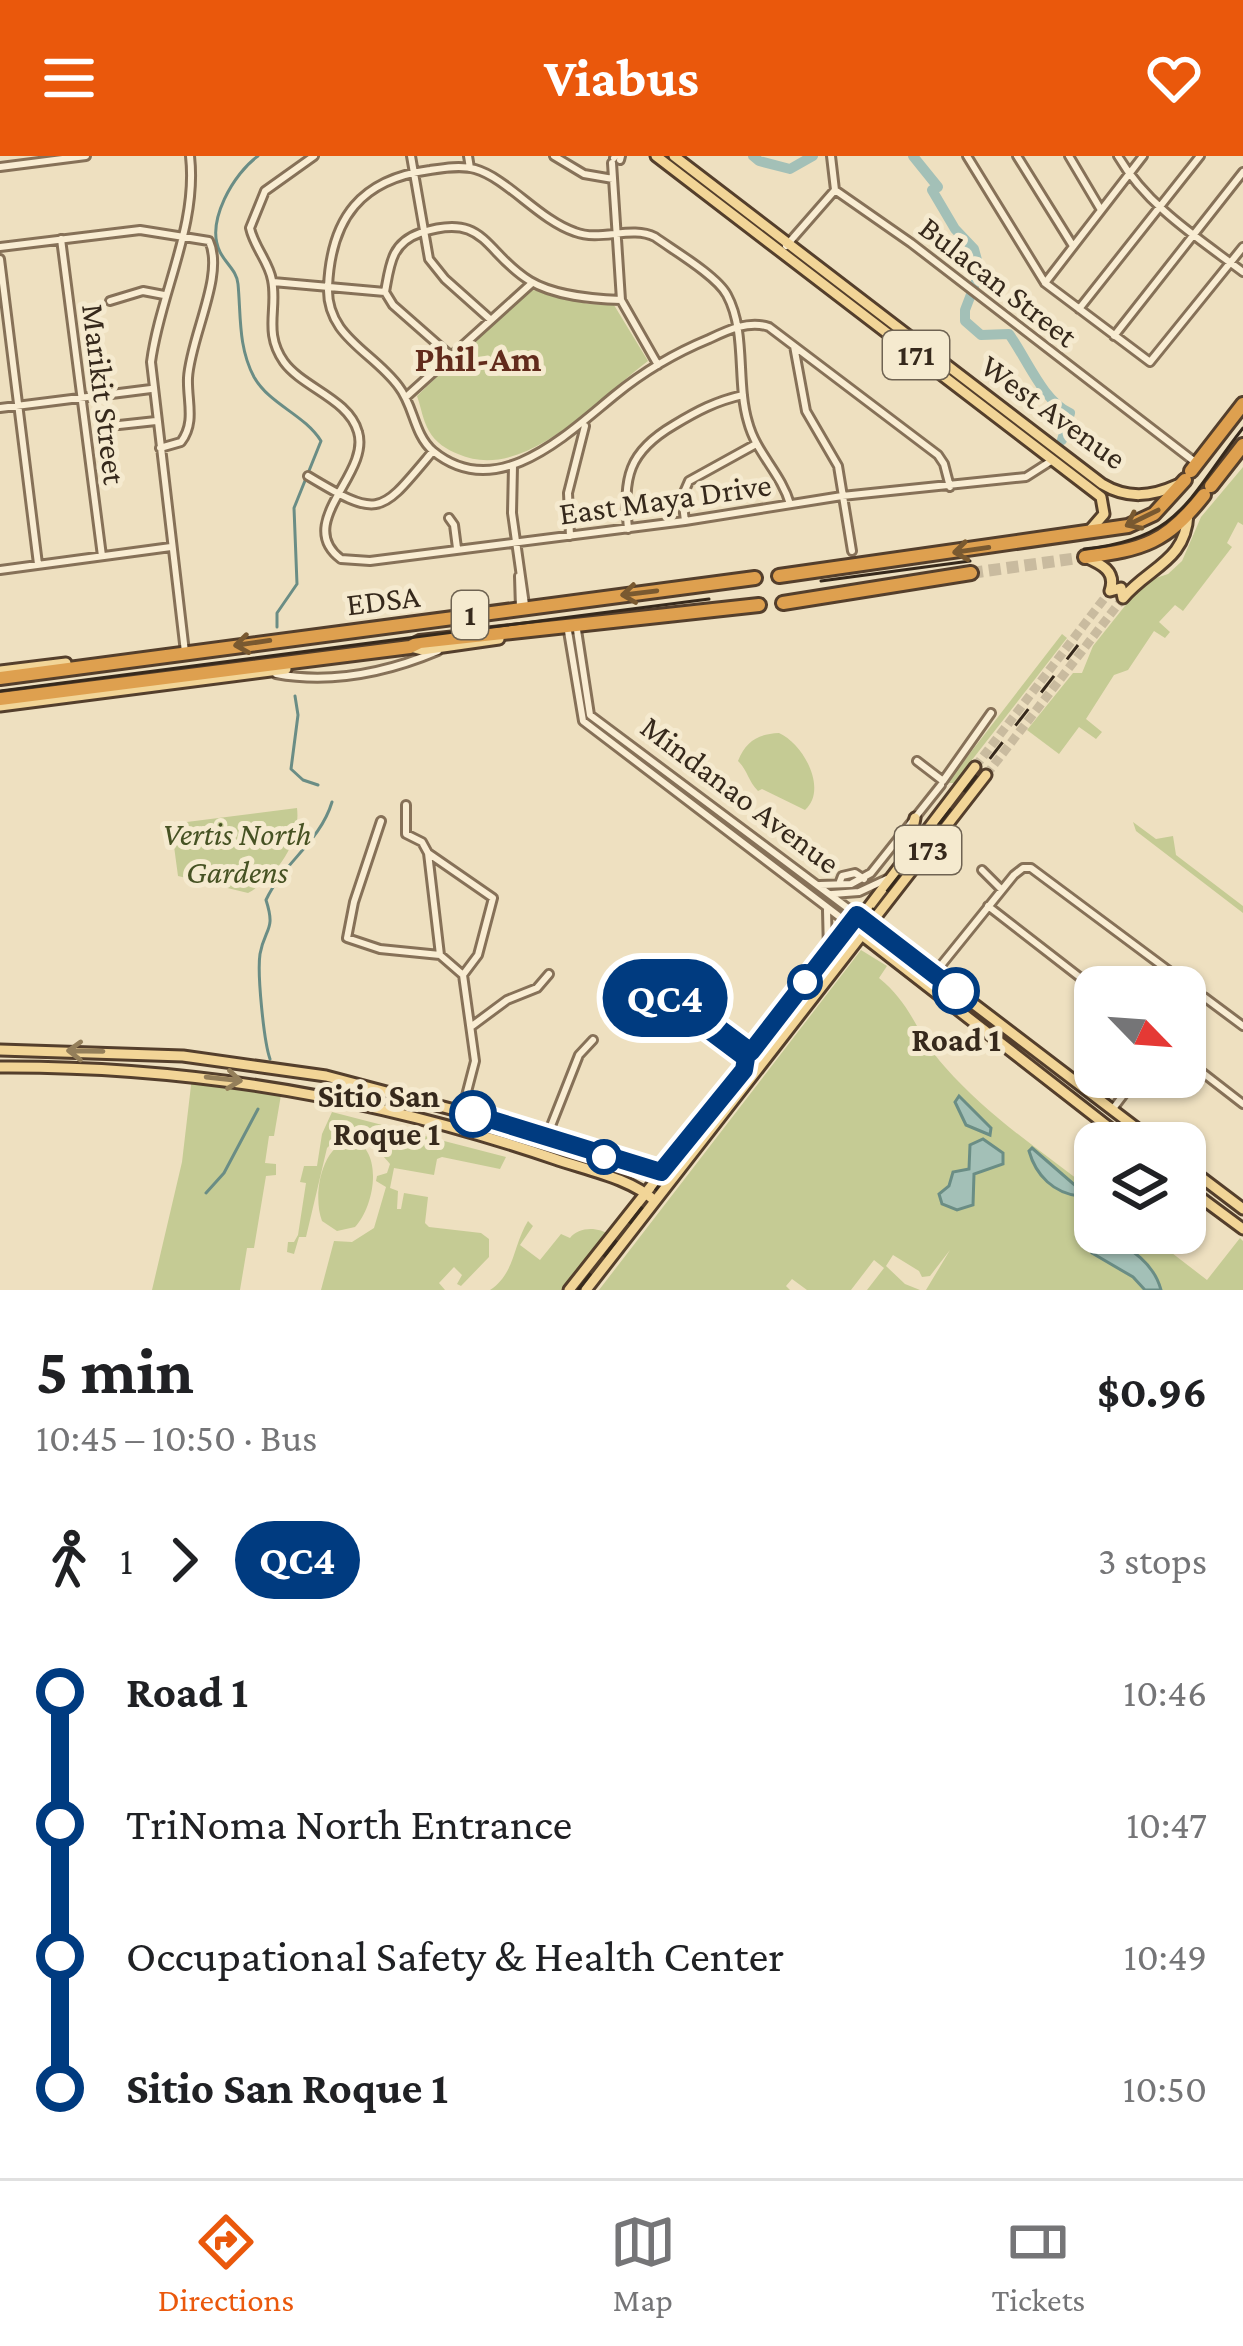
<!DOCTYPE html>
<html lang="en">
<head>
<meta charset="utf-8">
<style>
	:root { --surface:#fff; --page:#f2f2f2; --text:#202124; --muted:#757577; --line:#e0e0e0; --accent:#ea580c }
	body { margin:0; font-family:"Crimson Pro",serif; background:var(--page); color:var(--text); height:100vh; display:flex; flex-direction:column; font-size:45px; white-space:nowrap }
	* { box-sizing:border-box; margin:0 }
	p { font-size:39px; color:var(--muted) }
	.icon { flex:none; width:66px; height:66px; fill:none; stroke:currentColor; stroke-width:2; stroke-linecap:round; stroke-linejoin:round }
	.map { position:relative; height:1134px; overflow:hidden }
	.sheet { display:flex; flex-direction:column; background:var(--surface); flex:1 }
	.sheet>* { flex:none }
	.badge { padding:0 24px; border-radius:39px; font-size:42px; line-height:78px }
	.needle { width:78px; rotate:115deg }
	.controls { position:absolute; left:1074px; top:810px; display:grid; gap:24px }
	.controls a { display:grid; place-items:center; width:132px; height:132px; border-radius:24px; background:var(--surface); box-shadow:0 3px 9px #0004; font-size:60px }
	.map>.badge { position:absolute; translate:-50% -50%; box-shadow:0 0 0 6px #fff }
	.legs { display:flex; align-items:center; gap:18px; height:132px; padding:0 36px; font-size:39px }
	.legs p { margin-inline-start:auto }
	.headline { display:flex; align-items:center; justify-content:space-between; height:204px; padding:0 36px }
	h1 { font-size:66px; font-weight:700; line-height:90px }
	ul { padding:0 36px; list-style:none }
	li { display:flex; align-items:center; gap:42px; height:132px; font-size:45px }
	li i { display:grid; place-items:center; width:18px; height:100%; margin:0 15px; background:currentColor }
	li i::after { content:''; width:30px; height:30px; margin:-15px; border:9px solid; border-radius:50%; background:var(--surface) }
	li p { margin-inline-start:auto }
	li:first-child i { background:linear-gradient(#0000 50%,currentColor 0) }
	li:last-child i { background:linear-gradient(currentColor 50%,#0000 0) }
	header { display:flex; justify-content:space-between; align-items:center; height:156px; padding:0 36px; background:var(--accent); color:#fff; font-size:54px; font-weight:700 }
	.tabs { display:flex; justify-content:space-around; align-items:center; height:168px; border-top:3px solid var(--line); background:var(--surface); font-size:33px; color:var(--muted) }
	.tabs a { display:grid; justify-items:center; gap:6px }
	.tabs .current { color:var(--accent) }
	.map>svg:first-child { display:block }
</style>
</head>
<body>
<header><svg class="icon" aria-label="menu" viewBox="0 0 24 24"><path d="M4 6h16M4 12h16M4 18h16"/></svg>Viabus<svg class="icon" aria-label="heart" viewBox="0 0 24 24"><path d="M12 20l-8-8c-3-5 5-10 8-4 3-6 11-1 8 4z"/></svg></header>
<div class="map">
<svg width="1243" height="1134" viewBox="0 0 1243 1134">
	<rect width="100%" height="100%" fill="#eee0c0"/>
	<!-- green -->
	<path fill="#c5cb94" d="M 533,134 L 588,148 L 614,149 L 648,205 C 599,241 525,328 458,298 C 447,294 435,286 429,275 C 423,265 421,251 417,240 L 522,139 Z
		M 1243,311 L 1243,369 L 1238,366 L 1227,387 L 1232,391 L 1183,455 L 1175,449 L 1159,466 L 1170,476 L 1165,482 L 1154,475 L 1128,514 L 1114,519 L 1086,563 L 1102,576 L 1096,583 L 1079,571 L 1059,598 L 1027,574 L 1073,517 L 1082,517 L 1093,490 L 1144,426 L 1168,418 L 1182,405 L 1201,361 Z
		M 1062,478 L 1067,482 L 954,627 L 947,627 Z
		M 779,577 C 804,588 828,634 805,654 L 762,633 L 758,635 C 748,625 748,615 738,605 C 746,585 758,578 779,577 Z
		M 297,652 C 301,685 278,720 248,737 L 178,720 L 171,668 Z
		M 1133,666 L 1156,683 L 1173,680 L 1176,699 L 1243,750 L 1243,757 L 1136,675 Z
		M 861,794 L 887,810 L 879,822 C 913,849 918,882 945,911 C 988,960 1044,997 1095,1037 L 1095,1077 L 1146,1077 L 1207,1124 L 1240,1082 L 1243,1085 L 1243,1134 L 926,1134 L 950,1094 L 930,1120 L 922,1121 L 919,1115 L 893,1099 L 886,1110 L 905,1128 L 920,1134 L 867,1134 L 884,1112 L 874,1104 L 851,1134 L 807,1134 L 792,1123 L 786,1130 L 790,1134 L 599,1134 Z
		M 192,921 L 282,933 L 274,980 L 269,980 L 265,1007 L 276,1008 L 276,1019 L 266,1020 L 254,1092 L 247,1092 L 240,1134 L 152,1134 L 182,1006 Z
		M 332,956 L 506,1001 L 500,1013 L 442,1001 L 437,1003 L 434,1019 L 394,1012 L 390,1032 L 398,1035 L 397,1053 L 401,1053 L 404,1037 L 428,1041 L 425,1067 L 429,1071 L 481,1077 L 489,1083 L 489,1101 L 461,1130 L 457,1128 L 462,1119 L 454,1111 L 439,1127 L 445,1134 L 321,1134 L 334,1085 L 352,1086 L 374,1072 L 386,1031 L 376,1025 L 377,1020 L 387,1017 L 390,1008 C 373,987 350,968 327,992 L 306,1081 L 299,1081 L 294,1098 L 287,1096 L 288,1086 L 294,1086 L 298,1079 L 306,1027 L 300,1026 L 304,1010 L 317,1010 L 322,978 Z
		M 354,984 C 384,997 374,1051 355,1071 L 337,1075 L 322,1065 C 312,1039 322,985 354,984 Z
		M 528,1065 L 533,1070 L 520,1089 L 540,1104 L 561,1078 L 570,1082 C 579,1070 599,1071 610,1079 L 566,1134 L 490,1134 C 515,1118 513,1089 528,1065 Z"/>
	<!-- water -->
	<path fill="#a3c0b7" stroke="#6a8d85" stroke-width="3" d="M 959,940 L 991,972 L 990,979 L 966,969 L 955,946 Z
		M 983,983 L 1003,997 L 1003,1008 L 974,1018 L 973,1049 L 957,1054 L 942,1048 L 939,1038 L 949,1030 L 953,1016 L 969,1013 L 970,989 Z
		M 1032,992 L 1084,1037 L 1079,1040 C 1054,1037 1036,1020 1029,995 Z
		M 1106,1087 C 1131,1087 1155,1111 1161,1134 L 1145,1134 L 1133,1121 L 1092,1097 L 1093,1090 Z"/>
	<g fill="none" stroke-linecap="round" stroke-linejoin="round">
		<!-- stream -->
		<path stroke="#6a8d85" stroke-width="3" d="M 258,0 C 234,17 205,66 220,96 C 226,108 237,115 238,128 C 241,159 238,191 254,221 C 270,249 304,258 321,285 L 294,352 L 297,428 L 277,457 L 277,471
			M 295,540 L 298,559 L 291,613 L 303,624 L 318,629
			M 270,903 C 264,886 257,818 260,798 C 265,771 276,775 266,744 C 283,707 320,686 332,646
			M 206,1037 L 224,1017 L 258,953"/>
		<!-- river -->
		<path stroke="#a3c0b7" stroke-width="10" d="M 753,0 L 759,5 L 790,13 L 813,0
			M 913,0 L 938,31 L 932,34 L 955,73 L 974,93 L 980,115 L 965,154 L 965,165 L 981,179 L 1009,178 C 1027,203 1043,245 1070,257 L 1062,284"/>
		<!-- major-tunnel -->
		<path stroke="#c9bb9f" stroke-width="9" stroke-dasharray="9 4.5" stroke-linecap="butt" d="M 975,611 L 1110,435
			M 986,619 L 1123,442"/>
		<!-- highway-tunnel -->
		<path stroke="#c9bb9f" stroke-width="12" stroke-dasharray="12 6" stroke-linecap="butt" d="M 971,417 L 1085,401"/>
		<defs>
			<path id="minor" d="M 314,0 L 265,35 L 250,72 C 254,91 269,106 272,124 C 278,153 263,176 284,206 C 303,232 349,243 358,276 C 371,318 293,367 341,403 L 370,405 L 685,365 L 842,340 L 1026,321 L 1051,305
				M 411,0 L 429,103 L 445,123 L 491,164
				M 468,0 L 470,12
				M 554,0 L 584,18 L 613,23
				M 831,0 L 835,34
				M 967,0 L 1045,127 L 1150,206 L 1243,91
				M 1017,0 L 1073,90
				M 1069,0 L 1101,54
				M 1118,0 C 1147,50 1198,82 1243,116
				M 614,2 L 615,0
				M 620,4 L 621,0
				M 612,7 L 621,144 L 658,209
				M 0,11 L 86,0
				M 835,34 L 911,87 L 1195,306
				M 61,83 L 102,400
				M 786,90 L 835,34
				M 0,91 L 140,74 L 209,85 C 225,119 190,182 188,222 C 187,245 196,266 181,286 L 160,292
				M 0,103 L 38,408
				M 273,126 L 385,136
				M 1045,127 L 1143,0
				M 110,145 L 143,135 L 164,139
				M 1079,153 L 1200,0
				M 1114,180 L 1243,16
				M 794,190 L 806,255 L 838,310 L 852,395
				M 451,200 L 393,149 L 385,136 C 390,109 391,87 420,77 C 486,55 484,97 530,125 C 555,140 592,143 621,144
				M 406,241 L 532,127
				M 0,252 L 151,233
				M 119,269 L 156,265
				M 513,310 L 512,357 L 525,449
				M 308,320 C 381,364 380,358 433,295
				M 790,348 C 781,317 756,297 748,266 C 736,226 747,176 727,139 C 717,120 673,94 655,81 C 631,69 601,86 575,76 C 539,64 507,22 475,13 C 461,9 443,12 430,14 C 361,23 331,62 328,131 C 326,181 374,196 399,231 C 414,250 414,279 433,295 C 497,348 567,278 615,239 C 643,216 675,197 709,183 C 728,174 749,164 769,171 L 938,299 L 944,308 L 950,331
				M 449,362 L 454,369 L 457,392
				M 685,365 L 682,341 L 689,325 L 756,288
				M 628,373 C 623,321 628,296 674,269 C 697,255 716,245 743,239
				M 570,380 L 568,337 L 585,270
				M 0,414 L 171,391
				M 519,420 L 520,452
				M 577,474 L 590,559 L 857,759
				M 568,475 L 583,565 L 849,768
				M 185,496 L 151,206 C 160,138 198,70 190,0
				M 276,518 C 331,528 388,516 438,495
				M 917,605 L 943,625
				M 943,625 L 991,557
				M 406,649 L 406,678 L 422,686 L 428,697 L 440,799
				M 381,665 L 354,746 L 347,782 L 380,793 L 440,799 L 463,819 L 475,905 L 462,955
				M 428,697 L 493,742 L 478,799 L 463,819
				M 982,714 L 1001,733
				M 839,728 L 842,720 L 855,717 L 864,723
				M 820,729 L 851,728 L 871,717 L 941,629
				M 832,738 L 859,736 L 887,723
				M 988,750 L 1095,833
				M 827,754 L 828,796
				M 934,818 L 1014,719 L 1023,712 L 1031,712 L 1243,870
				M 1185,859 L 1201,838
				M 472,870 L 507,844 L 537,832 L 549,818
				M 1185,903 L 1243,948
				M 1112,954 L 1137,921
				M 547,980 L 579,899 L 593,884"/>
			<path id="major" d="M 656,0 L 1101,341 L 1104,358 L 1091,373
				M 674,0 L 1102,328 C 1127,343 1151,341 1177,329
				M 1085,401 C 1101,408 1117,415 1110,435 L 1121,432 L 1123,442 C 1149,411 1186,405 1188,358
				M 410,491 L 422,494 L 499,483
				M 0,515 L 66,507
				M 0,550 L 286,513
				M 909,692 L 915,662
				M 869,768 L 1156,987
				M 858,776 L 1129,987
				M 0,894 L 183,900 L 326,920 L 500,966 L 661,1016
				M 0,911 C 191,910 374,941 555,1003 C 587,1014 630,1022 655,1045
				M 1185,1009 L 1243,1053
				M 1185,1030 L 1243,1073
				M 569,1134 L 792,852 L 975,611
				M 586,1134 L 986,619"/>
			<path id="highway" d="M 1191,315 L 1243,248
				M 1211,330 L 1243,289
				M 1085,401 C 1144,393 1166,387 1204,339
				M 779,420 L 1128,370 L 1154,358 L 1185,324
				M 783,447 L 971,417
				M 0,522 L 755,422
				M 0,543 L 410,491 L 420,486 L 759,449"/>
		</defs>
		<!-- minor casing -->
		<use href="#minor" stroke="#867158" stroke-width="12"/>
		<!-- major casing -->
		<use href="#major" stroke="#543f2c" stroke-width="15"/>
		<!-- highway casing -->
		<use href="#highway" stroke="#543f2c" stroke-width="18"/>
		<!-- minor -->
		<use href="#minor" stroke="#f9edd3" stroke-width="6"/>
		<!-- major -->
		<use href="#major" stroke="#f2d597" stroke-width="9"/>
		<!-- highway -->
		<use href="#highway" stroke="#dea04f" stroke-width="12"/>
		<!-- tram -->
		<path stroke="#36291c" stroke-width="3" d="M 1084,393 C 1181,383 1188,342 1243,272
			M 821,425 L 970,405
			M 0,535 L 709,443"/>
		<!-- rail -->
		<path stroke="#36291c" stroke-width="3" stroke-dasharray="21 21" stroke-linecap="butt" d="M 578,1134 L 1078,489"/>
	</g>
	<!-- one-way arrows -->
	<defs><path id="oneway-shaft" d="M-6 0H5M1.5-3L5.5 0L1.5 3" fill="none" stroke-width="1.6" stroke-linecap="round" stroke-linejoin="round" transform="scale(3)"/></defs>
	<g stroke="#795930">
		<use href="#oneway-shaft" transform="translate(1142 362) rotate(154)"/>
		<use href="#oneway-shaft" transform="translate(971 394) rotate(172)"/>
		<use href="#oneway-shaft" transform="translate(639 437) rotate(173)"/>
		<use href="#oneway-shaft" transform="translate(252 487) rotate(172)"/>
	</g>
	<g stroke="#947f5a">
		<use href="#oneway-shaft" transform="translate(85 895) rotate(-179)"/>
		<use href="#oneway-shaft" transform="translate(224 923) rotate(6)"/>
	</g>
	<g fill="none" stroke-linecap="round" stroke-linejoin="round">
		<defs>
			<path id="line-1" d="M 473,958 L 661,1016 L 744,914 L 746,902 L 651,831 L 656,825 L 751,896 L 857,759 L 956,835"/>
		</defs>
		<!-- line-1 casing -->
		<use href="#line-1" stroke="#fff" stroke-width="27"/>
		<!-- line-1 -->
		<use href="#line-1" stroke="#003b80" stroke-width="18"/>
	</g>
	<!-- markers -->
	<g fill="#fff" stroke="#003b80" stroke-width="6">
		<circle cx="805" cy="826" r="15"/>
		<circle cx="956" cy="835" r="21"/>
		<circle cx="473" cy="958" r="21"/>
		<circle cx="604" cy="1001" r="15"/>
	</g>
	<g text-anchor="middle" stroke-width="10" stroke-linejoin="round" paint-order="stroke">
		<!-- shield labels -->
		<g fill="#f5eacf" stroke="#6f6352" stroke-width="3">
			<rect x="883" y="175" width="66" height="48" rx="9"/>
			<rect x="452" y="435" width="36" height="48" rx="9"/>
			<rect x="895" y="670" width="66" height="48" rx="9"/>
		</g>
		<g font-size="30" font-weight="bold" fill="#36291c">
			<text x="916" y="209">171</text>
			<text x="470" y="469">1</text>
			<text x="928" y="704">173</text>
		</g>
		<!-- street labels -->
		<g font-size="33" fill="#36291c" stroke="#f5eacf">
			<text transform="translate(999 125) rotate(38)" y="12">Bulacan Street</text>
			<text transform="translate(105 238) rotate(83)" y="12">Marikit Street</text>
			<text transform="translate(1054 255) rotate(36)" y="12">West Avenue</text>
			<text transform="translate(665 342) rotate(-8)" y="12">East Maya Drive</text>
			<text transform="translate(383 443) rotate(-7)" y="12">EDSA</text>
			<text transform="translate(741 638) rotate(37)" y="12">Mindanao Avenue</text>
		</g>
		<!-- park labels -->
		<g font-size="33" font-style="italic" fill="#465223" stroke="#f5eacf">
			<text x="237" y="689">Vertis North<tspan x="237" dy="38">Gardens</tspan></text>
		</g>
		<!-- stop labels -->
		<g font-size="33" font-weight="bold" fill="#36291c" stroke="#f5eacf">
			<text x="956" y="895">Road 1</text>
			<text x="440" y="951" text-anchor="end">Sitio San<tspan x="440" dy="38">Roque 1</tspan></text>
		</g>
		<!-- neighbourhood labels -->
		<g font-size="36" font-weight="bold" fill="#622b1c" stroke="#f5eacf">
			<text x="478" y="215">Phil-Am</text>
		</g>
	</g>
</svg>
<div class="controls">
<a><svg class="needle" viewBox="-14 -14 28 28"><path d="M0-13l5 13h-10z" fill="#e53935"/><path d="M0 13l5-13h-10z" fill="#757577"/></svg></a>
<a><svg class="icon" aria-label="layers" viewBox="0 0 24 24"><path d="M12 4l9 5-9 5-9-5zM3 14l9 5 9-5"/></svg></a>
</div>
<b class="badge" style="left:665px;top:842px;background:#003b80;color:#fff">QC4</b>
</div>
<section class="sheet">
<div class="headline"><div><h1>5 min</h1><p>10:45 – 10:50 · Bus</p></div><b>$0.96</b></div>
<div class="legs"><svg class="icon" aria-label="walk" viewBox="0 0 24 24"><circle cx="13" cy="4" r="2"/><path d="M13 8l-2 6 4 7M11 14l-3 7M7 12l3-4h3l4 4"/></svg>1<svg class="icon" aria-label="forward" viewBox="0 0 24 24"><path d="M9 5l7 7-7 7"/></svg><b class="badge" style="background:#003b80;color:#fff">QC4</b><p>3 stops</p></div>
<ul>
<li><i style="color:#003b80"></i><b>Road 1</b><p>10:46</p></li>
<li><i style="color:#003b80"></i><span>TriNoma North Entrance</span><p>10:47</p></li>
<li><i style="color:#003b80"></i><span>Occupational Safety &amp; Health Center</span><p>10:49</p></li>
<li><i style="color:#003b80"></i><b>Sitio San Roque 1</b><p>10:50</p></li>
</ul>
</section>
<nav class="tabs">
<a class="current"><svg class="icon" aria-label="directions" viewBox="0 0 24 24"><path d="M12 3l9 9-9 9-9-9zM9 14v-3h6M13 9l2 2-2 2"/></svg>Directions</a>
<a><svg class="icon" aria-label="map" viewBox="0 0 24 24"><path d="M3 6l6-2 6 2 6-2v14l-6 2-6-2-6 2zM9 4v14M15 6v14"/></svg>Map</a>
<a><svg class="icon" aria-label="tickets" viewBox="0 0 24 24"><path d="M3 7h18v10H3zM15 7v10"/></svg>Tickets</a>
</nav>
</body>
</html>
